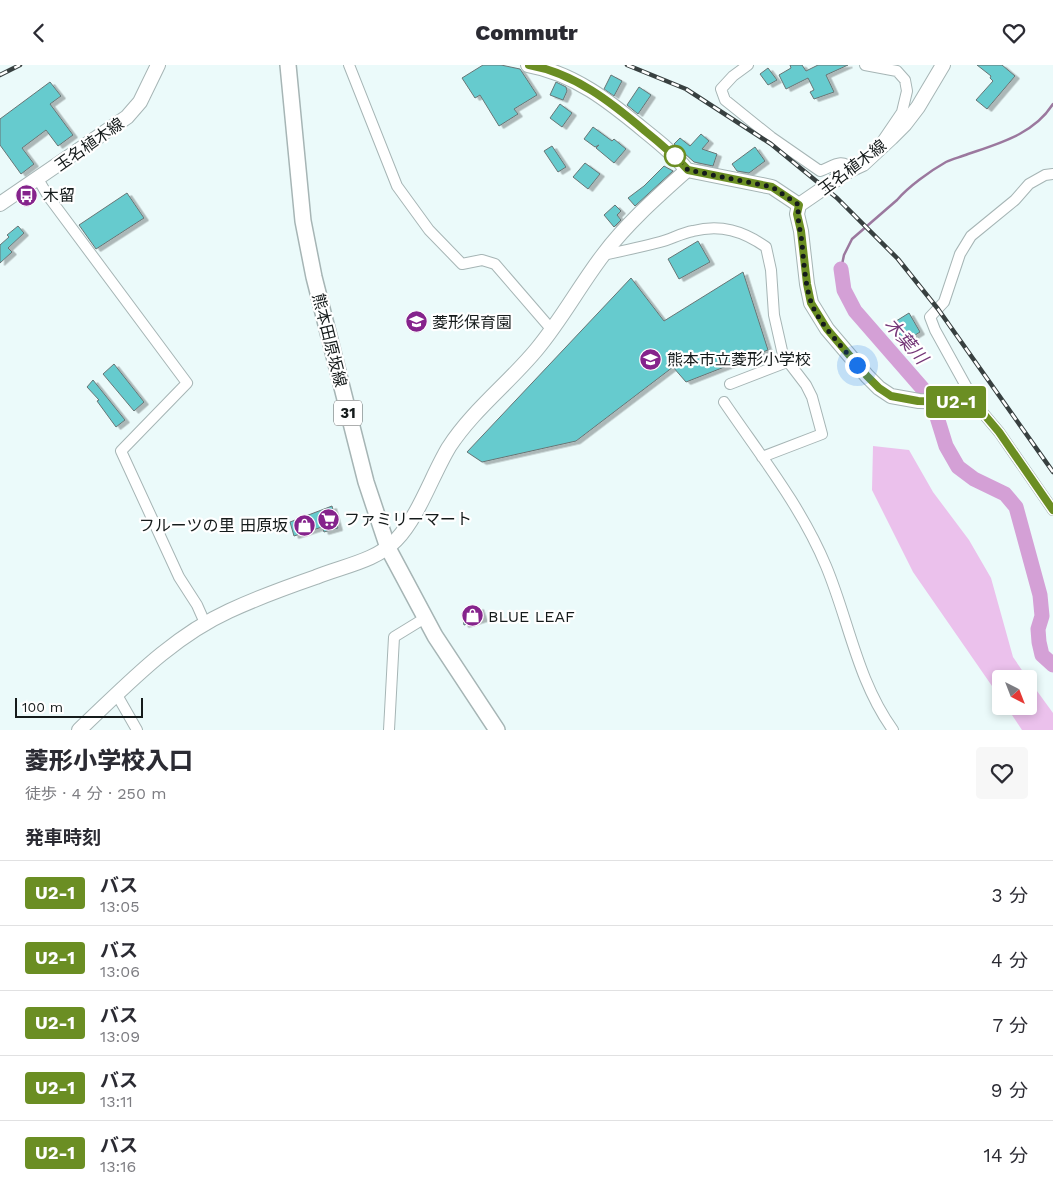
<!DOCTYPE html>
<html lang="ja">
<head>
<meta charset="utf-8">
<style>
	:root { --surface:#fff; --page:#f7f7f7; --text:#2b2b33; --muted:#7c7c81; --line:#e1e1e2 }
	body { margin:0; font-family:"Work Sans","Noto Sans JP",sans-serif; background:var(--page); color:var(--text); height:100vh; display:flex; flex-direction:column; font-size:19px; white-space:nowrap }
	* { box-sizing:border-box; margin:0 }
	p { font-size:16px; color:var(--muted) }
	.icon { flex:none; width:28px; height:28px; fill:none; stroke:currentColor; stroke-width:2; stroke-linecap:round; stroke-linejoin:round }
	.map { position:relative; height:665px; overflow:hidden }
	.panel { display:flex; flex-direction:column; background:var(--surface); flex:1 }
	.panel>* { flex:none }
	.badge { padding:0 10px; border-radius:4px; font-size:18px; line-height:32px }
	.needle { width:32px; rotate:138deg }
	.tools { position:absolute; left:992px; top:605px; display:grid; gap:10px }
	.tools a { display:grid; place-items:center; width:45px; height:45px; border-radius:5px; background:var(--surface); box-shadow:0 2px 8px #0003; font-size:25px }
	.scale { position:absolute; left:15px; bottom:12px; width:128px; box-sizing:border-box; padding-left:5px; border:2px solid #151b1b; border-top:0; font-size:14px; line-height:18px; white-space:nowrap; color:#151b1b; -webkit-text-stroke:4px #fff; paint-order:stroke }
	.you { position:absolute; width:25px; height:25px; margin:-12px; border:4px solid #fff; border-radius:50%; background:#1a73e8; box-shadow:0 0 0 8px #1a73e833 }
	.map>.badge { position:absolute; translate:-50% -50%; box-shadow:0 0 0 2px #fff }
	h2 { padding:0 25px; font-size:19px; line-height:45px }
	.round { display:grid; place-items:center; flex:none; width:52px; height:52px; border-radius:5px; background:var(--page) }
	.head { display:flex; align-items:center; justify-content:space-between; height:85px; padding:0 25px }
	h1 { font-size:24px; font-weight:800; line-height:38px }
	ul { padding:0; list-style:none }
	li { display:flex; align-items:center; gap:15px; height:65px; padding:0 25px; border-top:1px solid var(--line) }
	li div { flex:1 }
	li b { display:block; font-size:19px }
	li em { font-style:normal }
	li .badge { min-width:55px; font-weight:700; text-align:center }
	header { display:flex; justify-content:space-between; align-items:center; height:65px; padding:0 25px; background:var(--surface); font-size:22px; font-weight:800 }
	.map>svg:first-child { display:block }
</style>
</head>
<body>
<header><svg class="icon" aria-label="back" viewBox="0 0 24 24"><path d="M15 5l-7 7 7 7"/></svg>Commutr<svg class="icon" aria-label="heart" viewBox="0 0 24 24"><path d="M12 20l-8-8c-3-5 5-10 8-4 3-6 11-1 8 4z"/></svg></header>
<div class="map">
<svg width="1053" height="665" viewBox="0 0 1053 665">
	<defs>
		<filter id="shadow"><feDropShadow dx="4.5" dy="2.5" stdDeviation="0" flood-color="#0004"/></filter>
	</defs>
	<rect width="100%" height="100%" fill="#ebfafa"/>
	<!-- green -->
	<path fill="#ebc1ec" d="M 873,381 L 909,385 L 933,427 L 969,475 L 991,513 L 1013,592 L 1028,614 L 1001,614 L 1001,634 L 913,507 L 872,425 Z
		M 1029,615 L 1053,648 L 1053,665 L 1022,665 L 1006,641 L 1029,641 Z"/>
	<g fill="none" stroke-linecap="round" stroke-linejoin="round">
		<!-- stream -->
		<path stroke="#9b789e" stroke-width="2.5" d="M 841,204 L 844,190 L 852,174 L 897,135 C 908,122 930,106 946,97 C 952,94 961,92 968,89 C 1000,78 1034,69 1053,39"/>
		<!-- river -->
		<path stroke="#d4a0d6" stroke-width="15" d="M 841,204 L 844,225 L 855,246 L 923,324 L 937,352 L 946,381 L 958,402 L 974,414 L 1005,429 L 1016,442 L 1040,530 L 1042,551 L 1038,564 L 1039,577 L 1042,590 L 1053,600"/>
	</g>
	<!-- building -->
	<path fill="#66cbce" stroke="#677575" filter="url(#shadow)" d="M 483,0 L 501,0 L 520,4 L 537,30 L 514,44 L 518,49 L 499,61 L 480,30 L 475,33 L 462,13 Z
		M 790,0 L 802,0 L 806,6 L 818,0 L 848,0 L 826,10 L 834,27 L 814,34 L 810,27 L 814,25 L 808,13 L 786,24 L 779,10 L 791,3 Z
		M 977,0 L 1002,0 L 1015,11 L 987,44 L 976,35 L 993,16 L 990,13 L 991,11 Z
		M 768,3 L 777,15 L 768,20 L 760,9 Z
		M 611,10 L 622,16 L 614,31 L 604,24 Z
		M 50,17 L 61,31 L 50,39 L 73,70 L 58,81 L 46,65 L 22,83 L 34,99 L 21,109 L 0,80 L 0,54 Z
		M 556,17 L 566,22 L 567,26 L 563,35 L 550,30 Z
		M 639,22 L 651,30 L 638,49 L 627,40 Z
		M 560,39 L 572,48 L 562,62 L 550,53 Z
		M 593,62 L 612,76 L 614,74 L 626,84 L 614,98 L 596,83 L 599,80 L 595,82 L 584,74 Z
		M 701,69 L 709,76 L 702,84 L 717,89 L 713,101 L 694,97 L 674,79 L 680,73 L 690,81 Z
		M 552,81 L 566,102 L 558,107 L 544,86 Z
		M 755,82 L 765,96 L 749,108 L 737,106 L 732,99 Z
		M 585,98 L 600,109 L 588,124 L 573,112 Z
		M 664,101 L 673,106 L 635,141 L 628,133 L 644,121 Z
		M 127,128 L 144,153 L 96,184 L 79,160 Z
		M 615,140 L 621,146 L 617,150 L 621,155 L 614,162 L 604,150 Z
		M 18,161 L 24,168 L 8,183 L 12,187 L 0,198 L 0,180 L 9,172 L 7,170 Z
		M 698,176 L 710,197 L 679,214 L 668,194 Z
		M 743,207 L 768,285 L 686,317 L 673,302 L 576,376 L 482,397 L 467,387 L 631,213 L 664,256 Z
		M 909,248 L 920,267 L 904,277 L 893,258 Z
		M 114,299 L 144,337 L 134,346 L 103,309 Z
		M 93,315 L 125,355 L 116,362 L 97,336 L 99,335 L 87,322 Z
		M 332,441 L 338,463 L 324,467 L 322,462 L 294,471 L 290,457 Z
		M 479,542 L 483,554 L 464,560 L 462,548 Z"/>
	<g fill="none" stroke-linecap="round" stroke-linejoin="round">
		<defs>
			<path id="street" d="M 349,0 L 397,121 L 429,165 L 462,199 L 482,195 L 495,199 L 552,265
				M 748,0 L 733,11 L 721,24 L 725,35 L 771,72 L 820,106 C 832,102 842,92 851,104
				M 865,0 L 897,6 L 905,15 L 907,26 L 902,47 L 883,75
				M 1053,109 L 1045,110 L 1029,119 L 1015,135 L 971,171 L 960,189 L 944,237 L 930,252 L 935,265 L 977,341 L 999,367 L 1053,445
				M 38,114 L 48,131 L 187,318 L 121,386 L 179,512 L 197,540 L 205,558
				M 603,190 C 622,186 641,182 660,177 C 671,174 682,168 693,166 C 721,159 743,166 766,182 L 771,205 L 774,250 L 783,290 L 806,320 L 812,332 L 822,369 L 762,392
				M 730,319 L 787,297
				M 724,337 C 760,390 801,441 826,501 C 849,556 857,615 893,665
				M 117,630 L 137,665
				M 389,665 L 394,572 L 425,553"/>
			<path id="secondary" d="M 528,0 C 574,8 610,37 645,66 C 660,78 675,90 687,105 L 772,122 L 799,140
				M 0,139 L 127,52 L 140,37 L 158,0
				M 799,140 L 797,149 L 801,166 L 807,219 L 811,238 L 827,264 L 867,311 L 879,323 L 891,331 L 919,336 L 960,337 L 977,341
				M 799,140 L 850,105 L 863,99 L 891,73 L 905,59 L 918,42 L 943,0
				M 79,665 C 126,621 170,573 229,546 C 257,533 287,522 316,512 C 343,501 376,496 396,475 C 419,451 432,410 449,382 C 473,345 509,318 537,284 C 562,254 580,220 603,190 C 627,158 658,131 687,105"/>
			<path id="primary" d="M 288,0 L 303,156 L 314,212 L 366,417 L 388,483 L 435,571 L 497,665"/>
		</defs>
		<!-- street casing -->
		<use href="#street" stroke="#a6b5b5" stroke-width="12"/>
		<!-- secondary casing -->
		<use href="#secondary" stroke="#a6b5b5" stroke-width="16"/>
		<!-- primary casing -->
		<use href="#primary" stroke="#a6b5b5" stroke-width="18"/>
		<!-- street -->
		<use href="#street" stroke="#fff" stroke-width="10"/>
		<!-- secondary -->
		<use href="#secondary" stroke="#fff" stroke-width="14"/>
		<!-- primary -->
		<use href="#primary" stroke="#fff" stroke-width="15"/>
		<defs>
			<path id="rail" d="M 627,0 L 686,24 L 771,79 L 837,133 L 898,194 L 938,244 L 1053,407
				M 0,10 L 20,0"/>
		</defs>
		<!-- rail casing -->
		<use href="#rail" stroke="#384040" stroke-width="4.5"/>
		<!-- rail -->
		<use href="#rail" stroke="#fff" stroke-width="2.5" stroke-dasharray="8" stroke-linecap="butt"/>
	</g>
	<g fill="none" stroke-linecap="round" stroke-linejoin="round">
		<defs>
			<path id="line" d="M 529,0 C 574,8 611,37 645,66 C 660,78 675,91 688,105 L 772,122 L 799,140 L 797,149 L 801,166 L 807,219 L 811,238 L 827,264 L 867,311 L 879,323 L 891,331 L 918,336 L 960,337 L 977,341 L 999,367 L 1053,445"/>
		</defs>
		<!-- line casing -->
		<use href="#line" stroke="#fff" stroke-width="11"/>
		<!-- line -->
		<use href="#line" stroke="#6b8e23" stroke-width="8"/>
		<!-- walk -->
		<path stroke="#151b1b" stroke-width="5" stroke-dasharray="0 9" d="M 675,91 L 688,105 L 772,122 L 799,140 C 796,153 801,166 802,179 C 804,198 805,219 811,237 C 817,256 844,284 857,300"/>
	</g>
	<!-- icons -->
	<defs>
		<symbol id="bus-disc" viewBox="-11 -11 22 22"><circle r="9.5" fill="#85238c" stroke="#fff"/><path d="M-5-6H5V4H4V6H2V4H-2V6H-4V4H-5ZM-3.5-4V0h7V-4ZM-3.5 1.2v1.5H-2V1.2ZM2 1.2v1.5H3.5V1.2Z" fill="#fff"/></symbol>
		<symbol id="school-disc" viewBox="-11 -11 22 22"><circle r="9.5" fill="#85238c" stroke="#fff"/><path d="M0-5L7-2L0 1L-7-2ZM-4 1L0 2.5L4 1V4Q0 6-4 4Z" fill="#fff"/></symbol>
		<symbol id="supermarket-disc" viewBox="-11 -11 22 22"><circle r="9.5" fill="#85238c" stroke="#fff"/><path d="M-6-5.5h2.5l.6 2H6L4.5 2H-2.5L-4.4-4H-6ZM-1.5 3.2a1.3 1.3 0 1 0 .1 0ZM3 3.2a1.3 1.3 0 1 0 .1 0Z" fill="#fff"/></symbol>
		<symbol id="shop-disc" viewBox="-11 -11 22 22"><circle r="9.5" fill="#85238c" stroke="#fff"/><path d="M-5-2.5h2.3a2.7 3.5 0 0 1 5.4 0H5L5.5 6h-11ZM-1.5-2.5h3a1.5 2.3 0 0 0-3 0Z" fill="#fff"/></symbol>
	</defs>
	<g fill-rule="evenodd">
		<use href="#bus-disc" x="14" y="118" width="25" height="25"/>
		<use href="#school-disc" x="404" y="244" width="25" height="25"/>
		<use href="#school-disc" x="638" y="282" width="25" height="25"/>
		<use href="#supermarket-disc" x="316" y="442" width="25" height="25"/>
		<use href="#shop-disc" x="292" y="448" width="25" height="25"/>
		<use href="#shop-disc" x="460" y="538" width="25" height="25"/>
	</g>
	<!-- markers -->
	<circle fill="#fff" stroke="#6b8e23" stroke-width="2.5" cx="675" cy="91" r="10"/>
	<g text-anchor="middle" stroke-width="4.5" stroke-linejoin="round" paint-order="stroke">
		<!-- shield labels -->
		<rect fill="#fff" stroke="#5b5f5f" stroke-width="1" x="334" y="335.5" width="28" height="25" rx="4"/>
		<g font-size="15" font-weight="bold" fill="#151b1b">
			<text x="348" y="353">31</text>
		</g>
		<!-- street labels -->
		<g font-size="16" fill="#151b1b" stroke="#fff">
			<text transform="translate(89 79) rotate(-35)" y="6">玉名植木線</text>
			<text transform="translate(852 102) rotate(-37)" y="6">玉名植木線</text>
			<text transform="translate(330 275) rotate(76)" y="6">熊本田原坂線</text>
		</g>
		<!-- poi labels -->
		<g font-size="16" fill="#151b1b" stroke="#fff" text-anchor="start">
			<text x="43" y="136">木留</text>
			<text x="432" y="263">菱形保育園</text>
			<text x="667" y="300">熊本市立菱形小学校</text>
			<text x="344" y="460">ファミリーマート</text>
			<text x="288" y="466" text-anchor="end">フルーツの里 田原坂</text>
			<text x="488" y="557">BLUE LEAF</text>
		</g>
		<!-- water labels -->
		<g font-size="18" font-style="italic" fill="#753778" stroke="#fff">
			<text transform="translate(906 276) rotate(49)" y="6">木葉川</text>
		</g>
	</g>
</svg>
<div class="tools">
<a><svg class="needle" viewBox="-14 -14 28 28"><path d="M0-13l5 13h-10z" fill="#e53935"/><path d="M0 13l5-13h-10z" fill="#7c7c81"/></svg></a>
</div>
<div class="scale">100 m</div>
<div class="you" style="left:857px;top:300px"></div>
<b class="badge" style="left:956px;top:337px;background:#6b8e23;color:#fff">U2-1</b>
</div>
<section class="panel">
<div class="head"><div><h1>菱形小学校入口</h1><p>徒歩 · 4 分 · 250 m</p></div><a class="round"><svg class="icon" aria-label="heart" viewBox="0 0 24 24"><path d="M12 20l-8-8c-3-5 5-10 8-4 3-6 11-1 8 4z"/></svg></a></div>
<h2>発車時刻</h2>
<ul>
<li><span class="badge" style="background:#6b8e23;color:#fff">U2-1</span><div><b>バス</b><p>13:05</p></div><em>3 分</em></li>
<li><span class="badge" style="background:#6b8e23;color:#fff">U2-1</span><div><b>バス</b><p>13:06</p></div><em>4 分</em></li>
<li><span class="badge" style="background:#6b8e23;color:#fff">U2-1</span><div><b>バス</b><p>13:09</p></div><em>7 分</em></li>
<li><span class="badge" style="background:#6b8e23;color:#fff">U2-1</span><div><b>バス</b><p>13:11</p></div><em>9 分</em></li>
<li><span class="badge" style="background:#6b8e23;color:#fff">U2-1</span><div><b>バス</b><p>13:16</p></div><em>14 分</em></li>
</ul>
</section>
</body>
</html>
